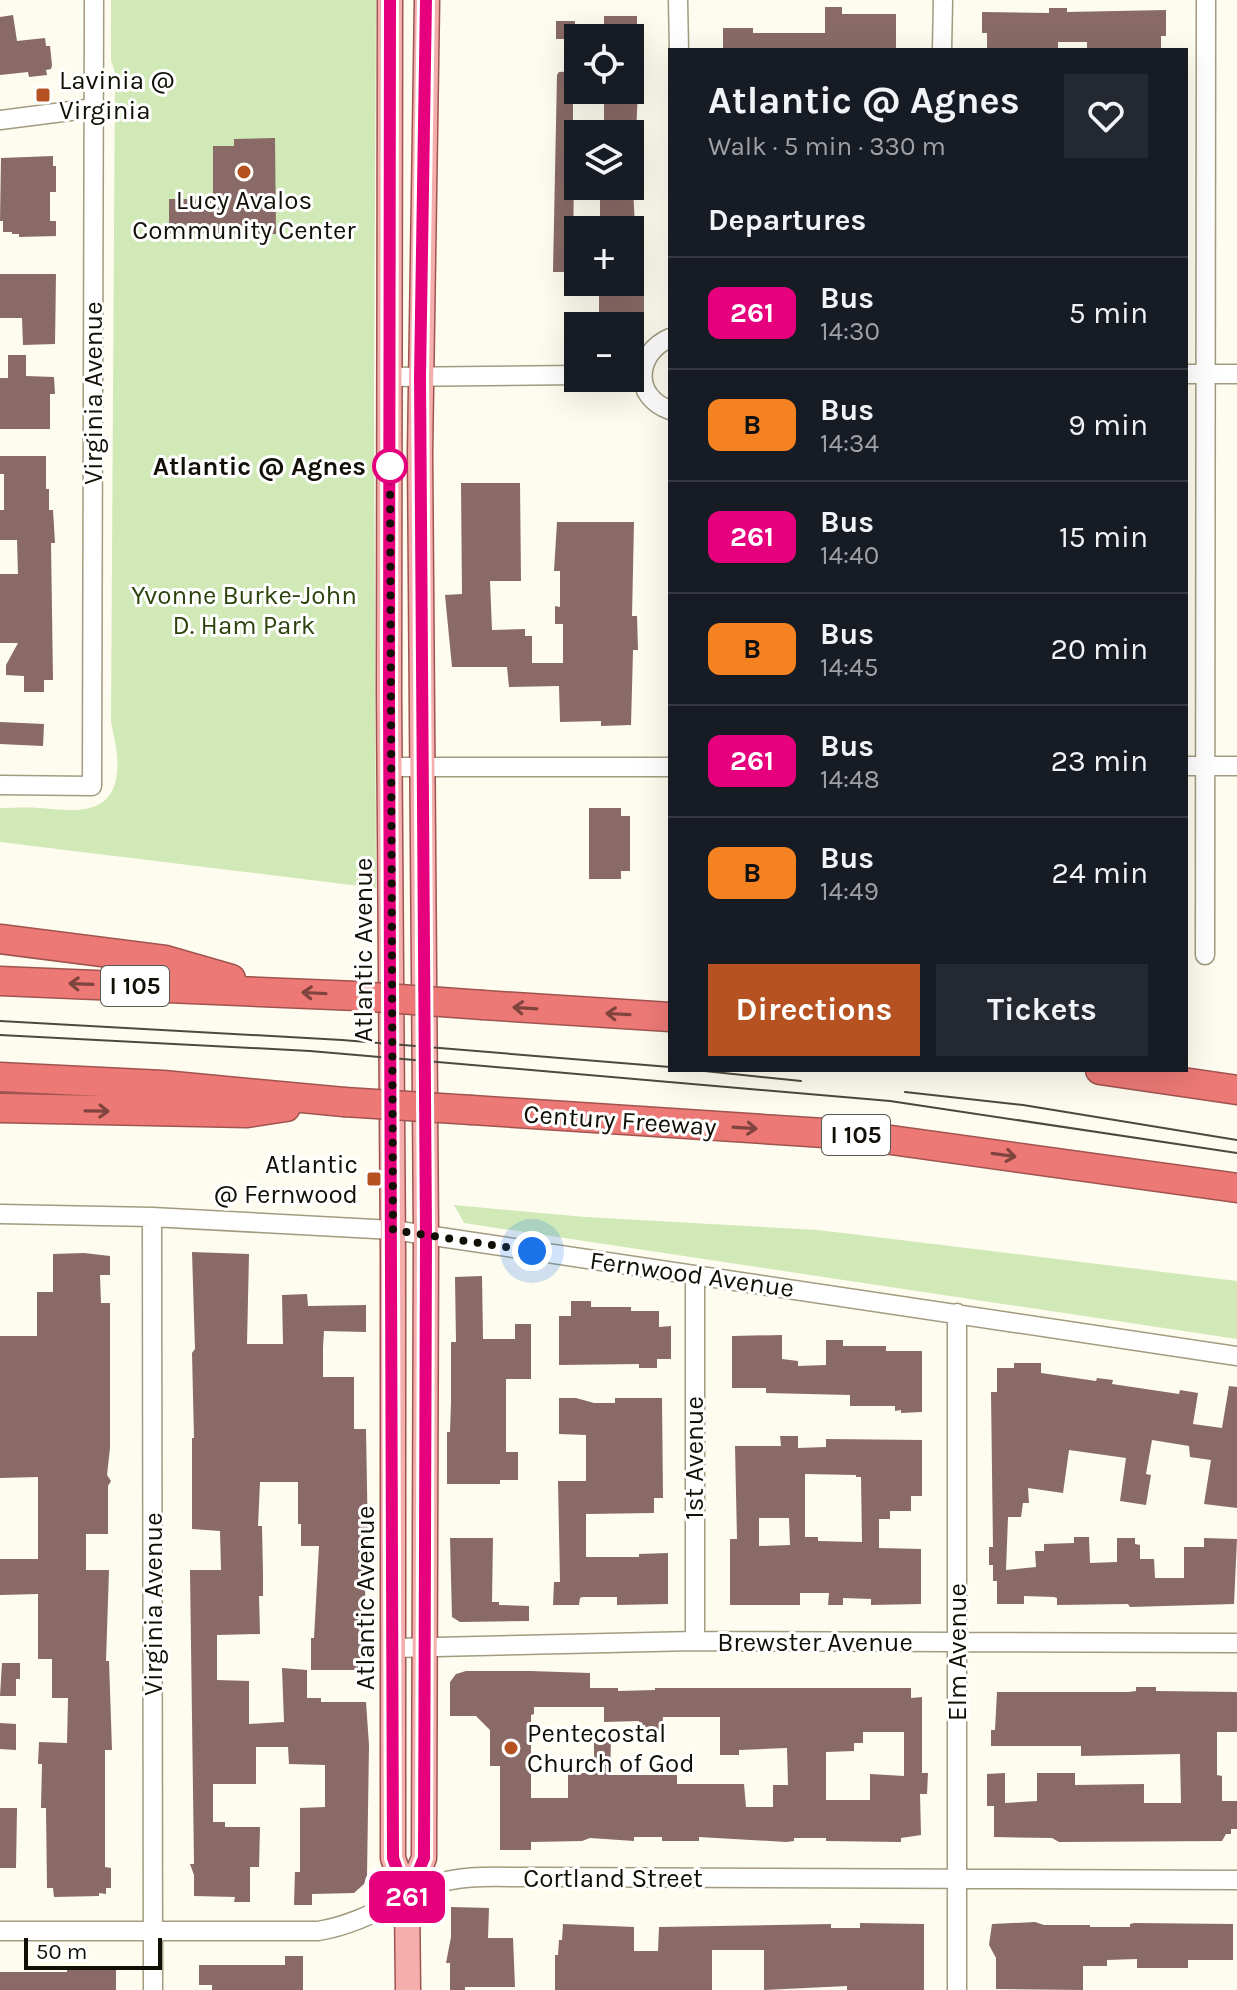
<!DOCTYPE html>
<html lang="en">
<head>
<meta charset="utf-8">
<style>
	:root { --surface:#171b24; --page:#242831; --text:#f1f3f6; --muted:#9ea1a6; --line:#363941; --accent:#b65121 }
	body { margin:0; font-family:Karla,sans-serif; background:var(--page); color:var(--text); height:100vh; display:flex; flex-direction:column; font-size:30px; white-space:nowrap }
	* { box-sizing:border-box; margin:0 }
	p { font-size:26px; color:var(--muted) }
	.icon { flex:none; width:44px; height:44px; fill:none; stroke:currentColor; stroke-width:2; stroke-linecap:round; stroke-linejoin:round }
	.map { position:relative; flex:1; overflow:hidden }
	.sheet { position:absolute; left:668px; top:48px; width:520px; height:1024px; display:flex; flex-direction:column; background:var(--surface); border-radius:0px; box-shadow:0 8px 32px #0002 }
	.sheet>* { flex:none }
	.badge { padding:0 16px; border-radius:12px; font-size:28px; line-height:52px }
	.tools { position:absolute; left:564px; top:24px; display:grid; gap:16px }
	.tools a { display:grid; place-items:center; width:80px; height:80px; border-radius:0px; background:var(--surface); box-shadow:0 8px 32px #0002; font-size:40px }
	.scale { position:absolute; left:24px; bottom:20px; width:138px; box-sizing:border-box; padding-left:8px; border:4px solid #121006; border-top:0; font-size:22px; line-height:28px; white-space:nowrap; color:#121006; -webkit-text-stroke:6px #fff; paint-order:stroke }
	.you { position:absolute; width:40px; height:40px; margin:-20px; border:6px solid #fff; border-radius:50%; background:#1a73e8; box-shadow:0 0 0 12px #1a73e833 }
	.map>.badge { position:absolute; translate:-50% -50%; box-shadow:0 0 0 4px #fff }
	h2 { padding:0 40px; font-size:30px; line-height:72px }
	.round { display:grid; place-items:center; flex:none; width:84px; height:84px; border-radius:0px; background:var(--page) }
	.head { display:flex; align-items:center; justify-content:space-between; height:136px; padding:0 40px }
	h1 { font-size:38px; font-weight:700; line-height:60px }
	.action { display:flex; gap:16px; margin-top:auto; padding:16px 40px }
	.action a { flex:1; height:92px; border-radius:0px; background:var(--accent); color:#fff; font-size:32px; font-weight:700; line-height:92px; text-align:center }
	.action a+a { background:var(--page); color:var(--text) }
	ul { padding:0; list-style:none }
	li { display:flex; align-items:center; gap:24px; height:112px; padding:0 40px; border-top:2px solid var(--line) }
	li div { flex:1 }
	li b { display:block; font-size:30px }
	li em { font-style:normal }
	li .badge { min-width:88px; font-weight:700; text-align:center }
	.map>svg:first-child { display:block }
</style>
</head>
<body>
<div class="map">
<svg width="1237" height="1990" viewBox="0 0 1237 1990">
	<rect width="100%" height="100%" fill="#fefbef"/>
	<!-- green -->
	<path fill="#d0e9b7" d="M 111,0 L 376,0 L 374,392 L 376,888 L 0,842 L 0,808 C 13,808 25,807 38,808 C 70,810 113,819 117,772 C 119,756 114,737 111,722 L 115,73 L 111,60 Z
		M 454,1205 L 585,1217 L 818,1230 L 1237,1281 L 1237,1339 L 464,1223 Z"/>
	<!-- building -->
	<path fill="#896a66" fill-rule="evenodd" d="M 825,7 L 842,7 L 842,14 L 896,14 L 896,50 L 723,50 L 723,28 L 753,28 L 753,33 L 825,33 Z
		M 1049,8 L 1067,8 L 1067,12 L 1166,10 L 1166,36 L 1161,36 L 1161,50 L 1087,50 L 1087,42 L 1058,42 L 1058,50 L 987,50 L 987,33 L 982,33 L 982,12 L 1049,13 Z
		M 13,15 L 17,41 L 45,38 L 46,46 L 50,46 L 52,65 L 51,69 L 46,70 L 47,75 L 29,77 L 28,72 L 0,75 L 0,17 Z
		M 604,16 L 637,16 L 637,38 L 604,38 Z
		M 556,21 L 575,21 L 575,39 L 556,39 Z
		M 577,71 L 577,94 L 573,94 L 573,124 L 578,126 L 578,157 L 574,157 L 573,272 L 553,272 L 557,75 L 559,72 Z
		M 604,90 L 638,90 L 636,134 L 604,134 Z
		M 275,138 L 276,234 L 169,233 L 169,199 L 213,199 L 213,146 L 234,146 L 234,139 Z
		M 53,156 L 53,166 L 56,166 L 56,192 L 50,192 L 50,221 L 56,221 L 56,236 L 19,237 L 19,234 L 12,234 L 12,232 L 3,232 L 3,221 L 0,221 L 1,158 Z
		M 600,186 L 633,186 L 635,228 L 600,228 Z
		M 0,274 L 56,274 L 55,344 L 23,345 L 22,318 L 0,318 Z
		M 618,282 L 636,282 L 637,293 L 644,294 L 644,313 L 599,313 L 599,286 L 618,285 Z
		M 8,355 L 26,355 L 26,376 L 54,377 L 55,394 L 50,394 L 50,429 L 0,429 L 0,378 L 8,378 Z
		M 0,456 L 46,456 L 46,489 L 49,489 L 49,510 L 53,510 L 55,543 L 51,543 L 53,680 L 44,680 L 44,692 L 24,692 L 24,676 L 6,675 L 6,665 L 18,643 L 0,643 L 0,574 L 18,574 L 17,540 L 0,540 L 0,510 L 4,510 L 4,474 L 0,474 Z
		M 461,483 L 520,483 L 521,581 L 490,581 L 492,630 L 525,629 L 525,636 L 532,636 L 532,663 L 563,663 L 563,624 L 555,624 L 555,606 L 560,607 L 560,571 L 554,571 L 557,522 L 634,522 L 632,616 L 637,616 L 638,650 L 633,650 L 631,725 L 601,726 L 601,721 L 560,722 L 559,686 L 509,687 L 507,667 L 452,667 L 445,595 L 462,594 Z
		M 0,722 L 44,724 L 43,746 L 0,744 Z
		M 589,808 L 621,808 L 621,816 L 630,816 L 630,871 L 621,871 L 621,879 L 589,879 Z
		M 192,1252 L 249,1254 L 247,1344 L 283,1344 L 282,1295 L 307,1294 L 308,1306 L 366,1305 L 366,1332 L 324,1331 L 323,1347 L 323,1377 L 354,1377 L 354,1429 L 366,1429 L 368,1544 L 366,1544 L 364,1670 L 311,1670 L 311,1638 L 314,1638 L 319,1546 L 301,1546 L 301,1524 L 298,1524 L 298,1482 L 260,1482 L 258,1526 L 262,1526 L 263,1574 L 263,1596 L 259,1596 L 260,1634 L 217,1635 L 217,1680 L 249,1681 L 249,1724 L 284,1722 L 282,1668 L 307,1670 L 307,1698 L 321,1698 L 321,1702 L 366,1702 L 369,1745 L 367,1876 L 364,1884 L 354,1893 L 312,1894 L 312,1905 L 294,1905 L 295,1872 L 300,1872 L 300,1808 L 325,1807 L 325,1765 L 289,1764 L 288,1747 L 256,1747 L 256,1784 L 213,1784 L 213,1822 L 225,1822 L 225,1827 L 260,1827 L 259,1867 L 250,1867 L 250,1902 L 234,1902 L 235,1897 L 194,1896 L 194,1875 L 190,1864 L 194,1864 L 190,1570 L 221,1570 L 220,1531 L 192,1529 L 192,1438 L 194,1438 L 192,1353 L 195,1349 Z
		M 84,1253 L 110,1256 L 110,1275 L 100,1275 L 101,1303 L 110,1303 L 110,1448 L 107,1475 L 111,1481 L 108,1486 L 108,1534 L 86,1534 L 86,1570 L 109,1570 L 106,1661 L 109,1661 L 112,1750 L 105,1750 L 105,1867 L 111,1868 L 111,1888 L 106,1888 L 106,1894 L 99,1893 L 99,1896 L 54,1897 L 53,1888 L 47,1888 L 46,1808 L 41,1808 L 42,1764 L 38,1764 L 39,1742 L 67,1743 L 68,1698 L 52,1698 L 52,1659 L 38,1659 L 38,1594 L 0,1595 L 0,1559 L 38,1559 L 38,1477 L 0,1478 L 0,1336 L 37,1336 L 37,1292 L 53,1292 L 53,1254 Z
		M 482,1276 L 483,1339 L 515,1339 L 515,1324 L 531,1324 L 531,1379 L 506,1379 L 506,1452 L 518,1452 L 518,1480 L 500,1480 L 500,1484 L 447,1484 L 447,1432 L 450,1432 L 451,1403 L 451,1342 L 456,1342 L 455,1277 Z
		M 571,1301 L 591,1301 L 591,1307 L 631,1307 L 631,1311 L 659,1311 L 659,1327 L 671,1326 L 671,1359 L 657,1359 L 657,1368 L 639,1368 L 639,1364 L 559,1365 L 559,1316 L 571,1316 Z
		M 782,1335 L 782,1359 L 798,1361 L 798,1366 L 826,1365 L 826,1340 L 843,1340 L 843,1346 L 886,1346 L 886,1351 L 922,1351 L 922,1412 L 901,1413 L 901,1410 L 895,1411 L 895,1406 L 850,1406 L 850,1395 L 766,1393 L 766,1388 L 732,1388 L 732,1336 Z
		M 1014,1363 L 1041,1363 L 1041,1373 L 1096,1381 L 1097,1378 L 1113,1380 L 1112,1384 L 1179,1394 L 1180,1390 L 1198,1393 L 1193,1424 L 1222,1428 L 1229,1386 L 1237,1387 L 1237,1508 L 1204,1504 L 1211,1460 L 1190,1457 L 1189,1446 L 1152,1440 L 1146,1474 L 1151,1475 L 1146,1505 L 1120,1501 L 1126,1458 L 1069,1450 L 1063,1493 L 1028,1488 L 1029,1503 L 1023,1503 L 1021,1517 L 1008,1517 L 1006,1570 L 1036,1567 L 1035,1551 L 1044,1551 L 1044,1544 L 1074,1543 L 1074,1537 L 1089,1537 L 1090,1563 L 1117,1562 L 1117,1538 L 1135,1538 L 1135,1544 L 1140,1545 L 1140,1559 L 1154,1559 L 1155,1578 L 1184,1578 L 1184,1547 L 1204,1547 L 1204,1538 L 1237,1539 L 1234,1604 L 1130,1607 L 1128,1604 L 1057,1605 L 1057,1598 L 1054,1597 L 1024,1596 L 1024,1604 L 997,1604 L 997,1581 L 993,1581 L 993,1565 L 989,1565 L 989,1547 L 993,1547 L 991,1392 L 997,1392 L 997,1368 L 1014,1368 Z
		M 559,1398 L 576,1398 L 594,1403 L 615,1403 L 615,1398 L 662,1398 L 663,1498 L 654,1498 L 654,1513 L 586,1514 L 586,1557 L 639,1557 L 639,1554 L 668,1553 L 668,1604 L 617,1605 L 617,1597 L 582,1597 L 580,1598 L 579,1605 L 553,1605 L 554,1582 L 560,1582 L 558,1481 L 586,1481 L 586,1435 L 559,1434 Z
		M 780,1436 L 798,1436 L 798,1448 L 826,1447 L 826,1439 L 922,1440 L 922,1496 L 911,1496 L 911,1511 L 890,1511 L 890,1519 L 879,1519 L 879,1548 L 921,1549 L 921,1604 L 871,1605 L 871,1599 L 843,1598 L 843,1605 L 828,1605 L 829,1593 L 800,1593 L 800,1605 L 730,1605 L 730,1539 L 737,1539 L 735,1446 L 781,1446 ZM 805,1474 L 856,1475 L 856,1477 L 861,1477 L 862,1542 L 818,1541 L 818,1537 L 805,1537 ZM 759,1518 L 789,1518 L 790,1545 L 759,1546 Z
		M 450,1538 L 493,1538 L 492,1602 L 499,1602 L 499,1605 L 529,1606 L 529,1621 L 460,1622 L 452,1617 Z
		M 2,1663 L 20,1663 L 20,1679 L 16,1679 L 16,1696 L 0,1696 Z
		M 530,1671 L 590,1673 L 590,1688 L 618,1688 L 618,1691 L 655,1690 L 655,1688 L 911,1688 L 911,1698 L 922,1697 L 922,1773 L 928,1773 L 927,1794 L 920,1794 L 921,1835 L 901,1838 L 901,1842 L 826,1841 L 826,1838 L 794,1838 L 794,1841 L 786,1842 L 699,1837 L 699,1841 L 662,1841 L 662,1837 L 634,1837 L 634,1841 L 590,1838 L 582,1841 L 531,1842 L 531,1850 L 500,1850 L 500,1766 L 490,1766 L 490,1730 L 476,1716 L 450,1716 L 450,1682 L 456,1674 L 466,1671 ZM 534,1707 L 604,1707 L 604,1722 L 639,1721 L 639,1725 L 645,1725 L 645,1734 L 662,1734 L 663,1717 L 720,1717 L 720,1755 L 739,1755 L 739,1750 L 787,1748 L 788,1785 L 773,1785 L 773,1807 L 746,1807 L 744,1784 L 677,1784 L 677,1775 L 610,1775 L 611,1739 L 594,1739 L 594,1773 L 568,1773 L 568,1798 L 531,1798 L 531,1715 L 534,1714 ZM 863,1732 L 904,1732 L 904,1776 L 870,1774 L 870,1800 L 826,1800 L 826,1752 L 854,1751 L 854,1743 L 863,1743 Z
		M 1136,1687 L 1156,1687 L 1156,1691 L 1237,1692 L 1237,1732 L 1217,1732 L 1217,1775 L 1222,1776 L 1222,1801 L 1237,1801 L 1237,1829 L 1231,1829 L 1231,1834 L 1226,1834 L 1222,1841 L 1059,1842 L 1052,1838 L 994,1837 L 994,1806 L 987,1806 L 987,1774 L 1005,1773 L 1005,1803 L 1037,1801 L 1037,1773 L 1075,1773 L 1075,1785 L 1144,1784 L 1144,1803 L 1181,1803 L 1180,1754 L 1081,1756 L 1081,1746 L 991,1746 L 991,1730 L 995,1730 L 997,1692 L 1128,1692 L 1136,1691 Z
		M 0,1723 L 16,1724 L 16,1750 L 0,1749 Z
		M 0,1808 L 17,1808 L 16,1868 L 0,1868 Z
		M 451,1907 L 489,1908 L 488,1938 L 513,1938 L 515,1987 L 465,1987 L 465,1990 L 450,1990 L 450,1963 L 446,1963 L 451,1937 Z
		M 1035,1922 L 1044,1925 L 1090,1925 L 1090,1927 L 1130,1927 L 1130,1924 L 1134,1923 L 1233,1924 L 1233,1960 L 1188,1960 L 1188,1968 L 1137,1968 L 1137,1959 L 1107,1960 L 1107,1966 L 1083,1966 L 1083,1990 L 996,1989 L 996,1958 L 989,1945 L 992,1924 Z
		M 860,1923 L 924,1924 L 924,1990 L 847,1990 L 847,1986 L 764,1990 L 764,1950 L 712,1950 L 712,1990 L 555,1990 L 555,1955 L 558,1955 L 559,1940 L 562,1940 L 563,1924 L 634,1927 L 634,1951 L 658,1951 L 659,1927 L 831,1924 L 831,1928 L 860,1928 Z
		M 285,1956 L 303,1956 L 303,1990 L 212,1990 L 212,1985 L 199,1985 L 199,1965 L 285,1965 Z
		M 67,1968 L 116,1968 L 116,1990 L 0,1990 L 0,1972 L 67,1972 Z"/>
	<g fill="none" stroke-linecap="round" stroke-linejoin="round">
		<defs>
			<path id="minor" d="M 678,0 L 679,50
				M 942,50 L 943,0
				M 0,120 L 94,108
				M 670,338 C 635,353 632,397 670,410
				M 1186,374 L 1237,374
				M 390,377 L 578,375
				M 1186,766 L 1237,766
				M 390,767 L 670,767
				M 0,785 L 92,786 L 94,0
				M 1205,955 L 1206,0
				M 0,1214 L 152,1217 L 393,1230 L 1237,1356
				M 152,1217 L 153,1990
				M 695,1641 L 695,1275
				M 394,1648 L 695,1641 L 1237,1643
				M 0,1931 L 318,1931 C 361,1924 394,1901 433,1885 C 464,1873 506,1878 539,1877 L 1237,1880
				M 957,1990 L 957,1313"/>
			<path id="major" d="M 390,0 L 389,693 L 393,1254 L 393,1858 L 407,1898 L 408,1990
				M 407,1898 L 424,1858 L 426,1234 L 420,453 L 427,0"/>
			<path id="highway" d="M 0,939 L 165,960 L 231,979
				M 0,981 L 357,996
				M 483,1005 L 670,1017
				M 1100,1070 L 1237,1090
				M 0,1077 L 163,1085 L 344,1102
				M 0,1108 L 247,1113 L 286,1107
				M 472,1110 L 855,1135 L 1237,1188"/>
		</defs>
		<!-- minor casing -->
		<use href="#minor" stroke="#a29b7f" stroke-width="21"/>
		<!-- major casing -->
		<use href="#major" stroke="#a0544f" stroke-width="27"/>
		<!-- highway casing -->
		<use href="#highway" stroke="#a0544f" stroke-width="31"/>
		<!-- minor -->
		<use href="#minor" stroke="#fff" stroke-width="18"/>
		<!-- major -->
		<use href="#major" stroke="#f4afad" stroke-width="24"/>
		<!-- highway -->
		<use href="#highway" stroke="#ed7977" stroke-width="28"/>
		<!-- tram -->
		<path stroke="#4b493f" stroke-width="2" d="M 0,1021 L 342,1040 L 670,1067
			M 0,1035 L 310,1051 L 890,1101 L 1237,1153
			M 695,1070 L 801,1081
			M 905,1092 L 1023,1105 L 1237,1140"/>
		<defs>
			<path id="highway-bridge" d="M 357,996 L 483,1005
				M 344,1102 L 472,1110"/>
		</defs>
		<!-- highway-bridge casing -->
		<use href="#highway-bridge" stroke="#a0544f" stroke-width="31" stroke-linecap="butt"/>
		<!-- highway-bridge -->
		<use href="#highway-bridge" stroke="#ed7977" stroke-width="28"/>
	</g>
	<!-- one-way arrows -->
	<defs><path id="oneway-shaft" d="M-6 0H5M1.5-3L5.5 0L1.5 3" fill="none" stroke-width="1.6" stroke-linecap="round" stroke-linejoin="round" transform="scale(2)"/></defs>
	<g stroke="#80443e">
		<use href="#oneway-shaft" transform="translate(81 984) rotate(-178)"/>
		<use href="#oneway-shaft" transform="translate(314 993) rotate(-177)"/>
		<use href="#oneway-shaft" transform="translate(525 1008) rotate(-176)"/>
		<use href="#oneway-shaft" transform="translate(618 1014) rotate(-177)"/>
		<use href="#oneway-shaft" transform="translate(97 1111) rotate(1)"/>
		<use href="#oneway-shaft" transform="translate(745 1128) rotate(4)"/>
		<use href="#oneway-shaft" transform="translate(1004 1155) rotate(8)"/>
	</g>
	<g fill="none" stroke-linecap="round" stroke-linejoin="round">
		<defs>
			<path id="line" d="M 390,0 L 389,693 L 393,1858 L 407,1898 L 424,1858 L 426,1234 L 420,377 L 426,0"/>
		</defs>
		<!-- line casing -->
		<use href="#line" stroke="#fff" stroke-width="18"/>
		<!-- line -->
		<use href="#line" stroke="#e6007e" stroke-width="12"/>
		<!-- walk -->
		<path stroke="#121006" stroke-width="8" stroke-dasharray="0 14.4" d="M 390,466 L 393,1230 L 532,1251"/>
	</g>
	<!-- markers -->
	<g fill="#b65121" stroke="#fff" stroke-width="3">
		<rect x="35" y="87" width="16" height="16" rx="4"/>
		<circle cx="244" cy="172" r="8"/>
		<rect x="366" y="1171" width="16" height="16" rx="4"/>
		<circle cx="511" cy="1748" r="8"/>
	</g>
	<circle fill="#fff" stroke="#e6007e" stroke-width="4" cx="390" cy="466" r="16"/>
	<g text-anchor="middle" stroke-width="6" stroke-linejoin="round" paint-order="stroke">
		<!-- shield labels -->
		<g fill="#fff" stroke="#595851" stroke-width="2">
			<rect x="101" y="966" width="68" height="40" rx="6"/>
			<rect x="822" y="1115" width="68" height="40" rx="6"/>
		</g>
		<g font-size="24" font-weight="bold" fill="#121006">
			<text x="135" y="994">I 105</text>
			<text x="856" y="1143">I 105</text>
		</g>
		<!-- poi labels -->
		<g font-size="26" fill="#121006" stroke="#fff" text-anchor="start">
			<text x="59" y="89">Lavinia @<tspan x="59" dy="30">Virginia</tspan></text>
			<text x="244" y="209" text-anchor="middle">Lucy Avalos<tspan x="244" dy="30">Community Center</tspan></text>
			<text x="358" y="1173" text-anchor="end">Atlantic<tspan x="358" dy="30">@ Fernwood</tspan></text>
			<text x="527" y="1742">Pentecostal<tspan x="527" dy="30">Church of God</tspan></text>
		</g>
		<!-- street labels -->
		<g font-size="26" fill="#121006" stroke="#fff">
			<text transform="translate(93 393) rotate(-90)" y="9">Virginia Avenue</text>
			<text transform="translate(363 950) rotate(-90)" y="9">Atlantic Avenue</text>
			<text transform="translate(620 1120) rotate(4)" y="9">Century Freeway</text>
			<text transform="translate(692 1274) rotate(8)" y="9">Fernwood Avenue</text>
			<text transform="translate(694 1458) rotate(-90)" y="9">1st Avenue</text>
			<text transform="translate(365 1598) rotate(-90)" y="9">Atlantic Avenue</text>
			<text transform="translate(153 1604) rotate(-90)" y="9">Virginia Avenue</text>
			<text x="815" y="1651">Brewster Avenue</text>
			<text transform="translate(957 1652) rotate(-90)" y="9">Elm Avenue</text>
			<text x="613" y="1887">Cortland Street</text>
		</g>
		<!-- stop labels -->
		<g font-size="26" font-weight="bold" fill="#121006" stroke="#fff" text-anchor="end">
			<text x="366" y="475">Atlantic @ Agnes</text>
		</g>
		<!-- park labels -->
		<g font-size="26" fill="#2c430c" stroke="#fff">
			<text x="244" y="604">Yvonne Burke-John<tspan x="244" dy="30">D. Ham Park</tspan></text>
		</g>
	</g>
</svg>
<div class="tools">
<a><svg class="icon" aria-label="locate" viewBox="0 0 24 24"><circle cx="12" cy="12" r="6"/><path d="M12 2v4M12 18v4M2 12h4M18 12h4"/></svg></a>
<a><svg class="icon" aria-label="layers" viewBox="0 0 24 24"><path d="M12 4l9 5-9 5-9-5zM3 14l9 5 9-5"/></svg></a>
<a>+</a>
<a>−</a>
</div>
<div class="scale">50 m</div>
<div class="you" style="left:532px;top:1251px"></div>
<b class="badge" style="left:407px;top:1897px;background:#e6007e;color:#fff">261</b>
<section class="sheet">
<div class="head"><div><h1>Atlantic @ Agnes</h1><p>Walk · 5 min · 330 m</p></div><a class="round"><svg class="icon" aria-label="heart" viewBox="0 0 24 24"><path d="M12 20l-8-8c-3-5 5-10 8-4 3-6 11-1 8 4z"/></svg></a></div>
<h2>Departures</h2>
<ul>
<li><span class="badge" style="background:#e6007e;color:#fff">261</span><div><b>Bus</b><p>14:30</p></div><em>5 min</em></li>
<li><span class="badge" style="background:#f58220;color:#111">B</span><div><b>Bus</b><p>14:34</p></div><em>9 min</em></li>
<li><span class="badge" style="background:#e6007e;color:#fff">261</span><div><b>Bus</b><p>14:40</p></div><em>15 min</em></li>
<li><span class="badge" style="background:#f58220;color:#111">B</span><div><b>Bus</b><p>14:45</p></div><em>20 min</em></li>
<li><span class="badge" style="background:#e6007e;color:#fff">261</span><div><b>Bus</b><p>14:48</p></div><em>23 min</em></li>
<li><span class="badge" style="background:#f58220;color:#111">B</span><div><b>Bus</b><p>14:49</p></div><em>24 min</em></li>
</ul>
<div class="action"><a>Directions</a><a>Tickets</a></div>
</section>
</div>
</body>
</html>
